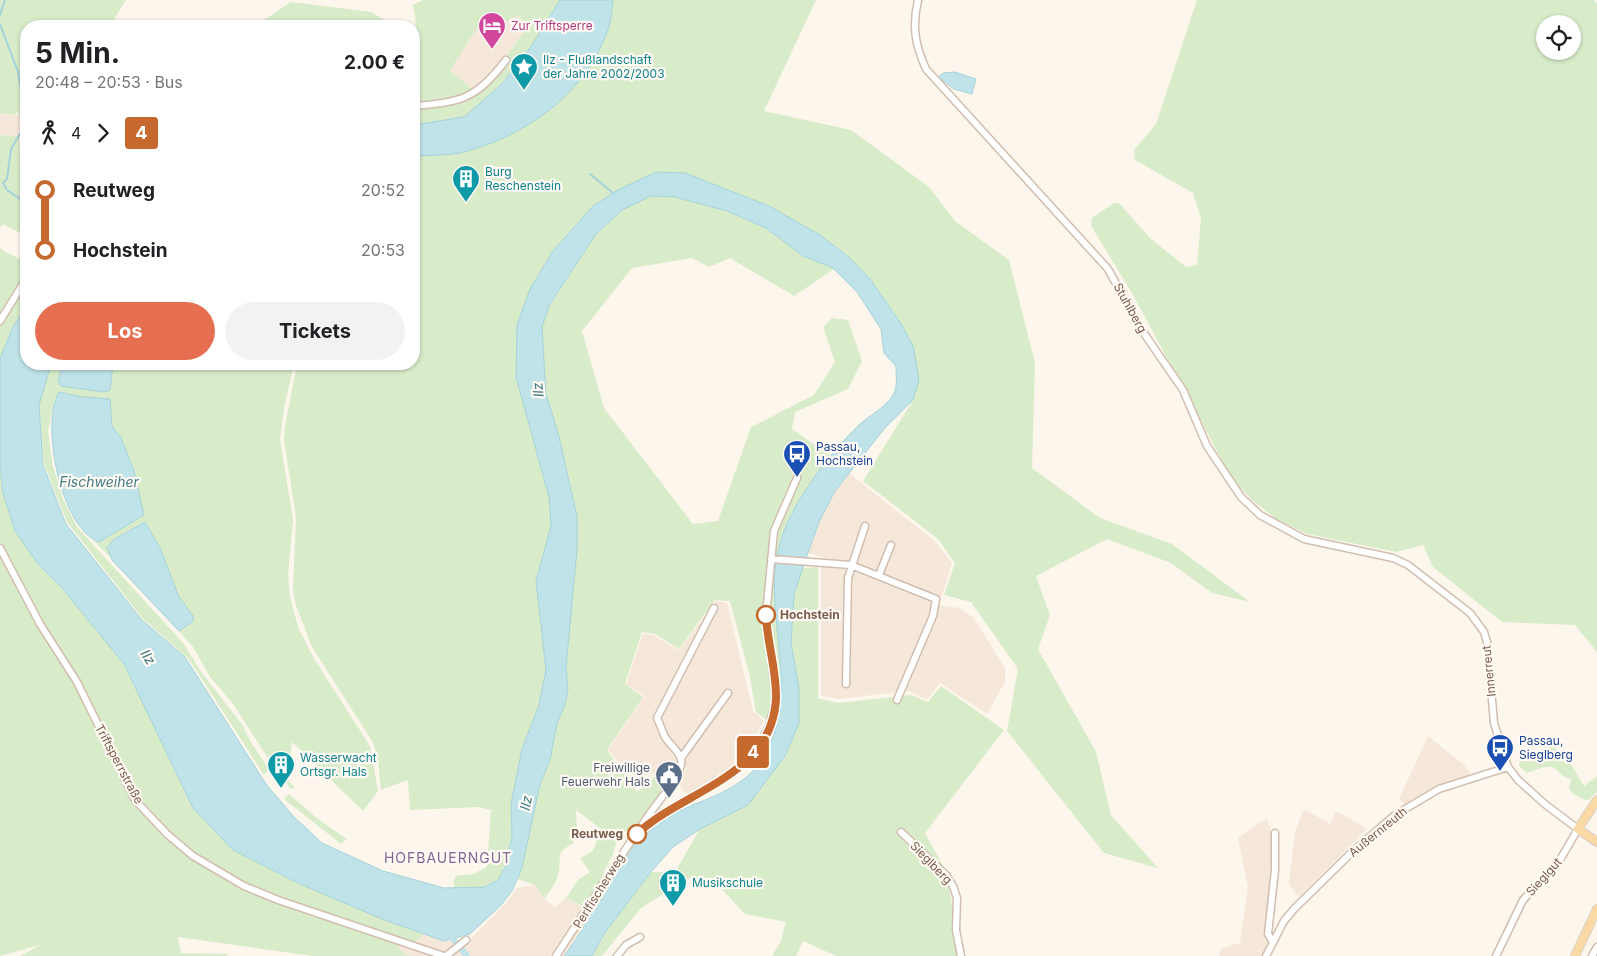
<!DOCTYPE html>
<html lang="de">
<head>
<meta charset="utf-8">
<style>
	:root { --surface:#fff; --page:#f2f2f2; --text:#202124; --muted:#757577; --accent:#e76f51 }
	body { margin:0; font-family:Inter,sans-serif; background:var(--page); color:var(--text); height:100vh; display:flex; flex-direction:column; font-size:19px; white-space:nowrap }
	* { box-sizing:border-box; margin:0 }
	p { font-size:16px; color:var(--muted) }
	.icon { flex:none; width:28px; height:28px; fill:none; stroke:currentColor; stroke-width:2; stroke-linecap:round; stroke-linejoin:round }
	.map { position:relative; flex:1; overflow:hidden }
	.panel { position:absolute; left:20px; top:20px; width:400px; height:350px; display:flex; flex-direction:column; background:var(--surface); border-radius:20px; box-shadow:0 1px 4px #0004 }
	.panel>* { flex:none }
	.badge { padding:0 10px; border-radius:4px; font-size:18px; line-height:32px }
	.buttons { position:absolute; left:1536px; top:15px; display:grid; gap:10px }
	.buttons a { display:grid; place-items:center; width:45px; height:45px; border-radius:50%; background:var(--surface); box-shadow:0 1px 4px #0004; font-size:25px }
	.map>.badge { position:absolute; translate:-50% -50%; box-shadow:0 0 0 2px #fff }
	.legs { display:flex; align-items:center; gap:8px; height:55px; padding:0 15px; font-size:16px }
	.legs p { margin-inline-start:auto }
	.overview { display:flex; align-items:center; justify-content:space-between; height:85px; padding:0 15px }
	h1 { font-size:28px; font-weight:700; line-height:38px }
	.cta { display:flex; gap:10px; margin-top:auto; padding:10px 15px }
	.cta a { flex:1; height:58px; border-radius:30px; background:var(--accent); color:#fff; font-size:20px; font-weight:700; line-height:58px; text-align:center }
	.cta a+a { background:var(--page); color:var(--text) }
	ul { padding:0 15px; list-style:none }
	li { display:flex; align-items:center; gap:18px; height:60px; font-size:19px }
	li i { display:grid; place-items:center; width:8px; height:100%; margin:0 6px; background:currentColor }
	li i::after { content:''; width:12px; height:12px; margin:-6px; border:4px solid; border-radius:50%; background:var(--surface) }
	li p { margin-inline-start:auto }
	li:first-child i { background:linear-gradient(#0000 50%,currentColor 0) }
	li:last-child i { background:linear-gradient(currentColor 50%,#0000 0) }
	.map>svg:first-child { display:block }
</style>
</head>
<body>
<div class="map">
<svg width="1597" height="956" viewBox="0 0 1597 956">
	<rect width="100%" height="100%" fill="#fdf6ec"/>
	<!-- residential -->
	<path fill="#f5e8da" d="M 517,16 L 527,22 L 527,27 L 505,58 L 475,91 L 450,70 L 480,24 L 502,24 Z
		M 0,113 L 20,116 L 19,136 L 0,135 Z
		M 849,473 L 936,542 L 952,563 L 939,605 L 959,608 L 973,617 L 1005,668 L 1005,682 L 987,714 L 940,683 L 927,700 L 909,691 L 838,699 L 821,696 L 821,567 L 823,557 L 808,553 L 819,522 L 835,491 Z
		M 716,601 L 727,603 L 753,711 L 764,721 L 747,750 L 721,776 L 688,796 L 676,782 L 687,769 L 683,765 L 632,779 L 608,750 L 644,696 L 626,684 L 643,634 L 653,635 L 679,650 Z
		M 1428,736 L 1464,765 L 1471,774 L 1431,789 L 1406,805 L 1399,799 Z
		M 1304,809 L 1330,824 L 1336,811 L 1367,829 L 1299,897 L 1289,884 L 1295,831 Z
		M 1267,818 L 1273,838 L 1266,938 L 1268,947 L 1263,956 L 1219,956 L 1221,948 L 1240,943 L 1248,887 L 1238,838 Z
		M 535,885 L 544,899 L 555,907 L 566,898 L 592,912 L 564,956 L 410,956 L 398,949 L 403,939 L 414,943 L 424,934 L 444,941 L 449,939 L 467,942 L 505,904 L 517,888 Z"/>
	<!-- green -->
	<path fill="#d8ecc9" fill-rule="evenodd" d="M 0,0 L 126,0 L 110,26 L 26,26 L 26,129 L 17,111 L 16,115 L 0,113 Z
		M 423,0 L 560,0 L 532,45 L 501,85 L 464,117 L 414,125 L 414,38 L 418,37 L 413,5 ZM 517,16 L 527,23 L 527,27 L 505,58 L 475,91 L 450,70 L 480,24 L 502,24 Z
		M 613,0 L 816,0 L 764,111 L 851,130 L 929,187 L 955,221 L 1009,260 L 1035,363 L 1032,468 L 1100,518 L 1172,544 L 1250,602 L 1212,593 L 1171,563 L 1107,539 L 1036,576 L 1050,615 L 1038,649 L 1096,752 L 1111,815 L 1158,868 L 1104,853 L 1007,731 L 1018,669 L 971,602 L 944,595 L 955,563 L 938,539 L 863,481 L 913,400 L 900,321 L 870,279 L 851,259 L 685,173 L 593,206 L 516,377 L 549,497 L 551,526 L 536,581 L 546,670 L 539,705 L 522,749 L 511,804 L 512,836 L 502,873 L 498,880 L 485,887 L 455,888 L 453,881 L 456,876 L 473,874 L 487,867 L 491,810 L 478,807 L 410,810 L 408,780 L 381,790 L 377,754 L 372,741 L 312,647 L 296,606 L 293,589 L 296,517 L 284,441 L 285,426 L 297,364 L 414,364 L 414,156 L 462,153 L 502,139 L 608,30 Z
		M 1197,0 L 1593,0 L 1597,3 L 1597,652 L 1575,625 L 1502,622 L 1433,567 L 1423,545 L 1396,552 L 1307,534 L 1278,520 L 1253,501 L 1232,479 L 1132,293 L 1091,226 L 1092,218 L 1114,203 L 1119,203 L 1150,238 L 1186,267 L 1197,265 L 1201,218 L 1193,193 L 1135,160 L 1134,150 L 1156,124 ZM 1545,24 L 1572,24 L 1572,51 L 1545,51 Z
		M 291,2 L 372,12 L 384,20 L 387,26 L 255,26 Z
		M 0,135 L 19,136 L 21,192 L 26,198 L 26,236 L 3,224 L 0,228 Z
		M 651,196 L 675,197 L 727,211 L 766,228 L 803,256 L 834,269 L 794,296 L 730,258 L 709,267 L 692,258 L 632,268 L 582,331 L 604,408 L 693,524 L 718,521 L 751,427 L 814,395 L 835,362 L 823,327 L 832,318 L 848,320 L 862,361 L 848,389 L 795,412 L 792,429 L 831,456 C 812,483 791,510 780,542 C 765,589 783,639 783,686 C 783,700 779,715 777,728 L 756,712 L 750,677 L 730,601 L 715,600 L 679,649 L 655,634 L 642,632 L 625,684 L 643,697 L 607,750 L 637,792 L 659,773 L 664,773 L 675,766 L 676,777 L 657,798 L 638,824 L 618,836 L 613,854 L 586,908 L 566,898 L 578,880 L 590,872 L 580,858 L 593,851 L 601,829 L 576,810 L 577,827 L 570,831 L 574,843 C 556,852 561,855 559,871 C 557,883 550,891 544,899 L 535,885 L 517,879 L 522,868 L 540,784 L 550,760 L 557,723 L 565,705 L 568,689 L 566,668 L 577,549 L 570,482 L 546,394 L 542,327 L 550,305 L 596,234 L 622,210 Z
		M 0,247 L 2,250 L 26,262 L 26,308 L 14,325 L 0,358 Z
		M 51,364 L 63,364 L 60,369 L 110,390 L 113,364 L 294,364 L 284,409 L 280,439 L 293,520 L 288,576 L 290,597 L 298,627 L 313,657 L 370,746 L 378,791 L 363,811 L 292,742 L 288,780 L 295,788 L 291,789 L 271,763 L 233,704 L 210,677 L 193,647 L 179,631 L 193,621 L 193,616 L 179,597 L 160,548 L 144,522 L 113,540 L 107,548 L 112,559 L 93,540 L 99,542 L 144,515 L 134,471 L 121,438 L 112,426 L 110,399 L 82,397 L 59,392 L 55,398 L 48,432 L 53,466 L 63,499 L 77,527 L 184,644 L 202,673 L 244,727 C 246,737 263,759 269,770 L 264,775 L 189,659 L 143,619 L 67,522 L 44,464 L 39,405 Z
		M 0,467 L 3,493 L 38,564 L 62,588 L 124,664 L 193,808 L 233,850 L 300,884 L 424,934 L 414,943 L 403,939 L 398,949 L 410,956 L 312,956 L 178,937 L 181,953 L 228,954 L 226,956 L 20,956 L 40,945 L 0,956 Z
		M 818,567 L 818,698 L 838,703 L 911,695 L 928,702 L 941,686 L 1004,730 L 925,833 L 947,873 L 956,932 L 966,956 L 836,956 L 803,941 L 796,956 L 772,956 L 781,941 L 786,922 L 745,914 L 722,889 L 691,877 L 641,908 L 602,956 L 592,956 L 604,934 L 651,872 L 675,872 L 700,829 L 748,805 L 799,688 L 791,643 L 794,594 L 803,568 Z
		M 1549,746 C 1565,749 1576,773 1584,786 L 1597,776 L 1597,792 L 1587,801 L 1573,794 L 1569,788 L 1571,779 C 1560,777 1557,767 1551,767 C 1544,766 1533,771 1527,773 L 1519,766 L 1520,760 Z
		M 289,794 L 319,820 L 347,839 L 341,844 L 284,799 Z"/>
	<!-- water -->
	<path fill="#bfe3e8" stroke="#a5d3da" d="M 560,0 L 613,0 C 612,10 611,21 608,30 C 586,93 526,136 464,152 C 448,156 430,155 414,156 L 414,125 L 464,117 L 501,85 L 532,45 Z
		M 955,72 L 976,79 L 972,94 L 954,89 L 938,77 L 943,73 Z
		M 656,172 L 685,173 L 769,206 L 820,235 L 851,259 L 870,279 L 900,322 L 913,346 L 919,380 L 913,400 L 884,429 L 835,491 L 819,522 L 808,553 L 794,594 L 791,643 L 799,688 L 799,723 L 785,756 L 748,805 L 700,829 L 673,847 L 651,872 L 604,934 L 592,956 L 564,956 C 581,934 594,909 607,885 C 612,876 617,863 624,856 C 632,846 662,820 673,814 C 707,797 746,790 765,754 C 803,687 760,613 780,543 C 792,502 829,454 859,425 C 870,415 885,408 893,395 C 898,388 896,375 896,366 L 884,353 L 881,329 L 857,292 L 833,268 L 803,256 L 766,228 L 727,211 L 675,197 L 651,196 L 622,210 L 596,234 L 550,304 L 542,327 L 546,394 L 558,433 L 577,516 L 577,549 L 566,668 L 568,689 L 565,705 L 557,723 L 550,760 L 540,784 L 522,868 L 512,891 L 501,905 L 470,934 L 444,941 L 382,919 L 300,884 L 233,850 L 193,808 L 124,664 L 62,588 L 38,564 L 15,531 L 3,493 L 0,467 L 0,358 L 14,325 L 26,308 L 26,364 L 51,364 L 39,405 L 43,465 L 66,524 L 142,620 L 185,657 L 266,784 L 293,816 L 322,843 L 383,871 L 444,888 L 485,887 L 498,880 L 506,865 L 512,836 L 511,804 L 522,749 L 539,705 L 546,670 L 536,581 L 551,526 L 549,497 L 516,377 L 517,325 L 530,289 L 553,251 L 593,206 L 618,190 Z
		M 63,364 L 113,364 L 110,390 L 104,392 L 61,386 L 58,380 Z
		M 59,392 L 82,397 L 110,399 L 112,426 L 121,438 L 134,471 L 144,515 L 99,542 C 61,529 40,424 59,392 Z
		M 145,522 L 160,548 L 179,597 L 193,616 L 193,621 L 179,631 L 112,560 L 107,548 L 113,540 Z"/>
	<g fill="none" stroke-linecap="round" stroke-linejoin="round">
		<!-- stream -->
		<path stroke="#a5d3da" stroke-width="2" d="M 0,15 L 5,0
			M 0,24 L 18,72 L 25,111 L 24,127 L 11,149 L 7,179 L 3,183 L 7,190 L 26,203
			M 590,174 L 613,193"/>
		<!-- canal -->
		<path stroke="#bfe3e8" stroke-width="6" d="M 448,933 L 467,956"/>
		<defs>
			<path id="minor" d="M 918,0 C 912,26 915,45 926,69 L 1108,269 L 1141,329 L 1183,390 L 1207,446 L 1241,497 L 1260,515 L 1304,539 L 1393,558 L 1408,565 L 1470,613 L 1484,632 L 1487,642 L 1494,723 L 1508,767 L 1518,780 L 1546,805 L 1578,829 L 1557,865 L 1523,900 L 1496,956
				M 414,106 C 462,102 476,99 506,60
				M 0,321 L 26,279
				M 0,548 L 40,624 L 77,682 L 135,800 L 167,834 L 193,856 L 244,886 L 278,900 L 444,956
				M 771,559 L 851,565 L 936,599 L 933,616 L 897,700
				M 879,575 L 891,545
				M 846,684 L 848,578 L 865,526
				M 681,758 L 728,693
				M 640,829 C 648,811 685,775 681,759 C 679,751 669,744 665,737 C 662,731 660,724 657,718 L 714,608
				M 901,832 L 946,875 L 953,886 L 957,898 L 956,930 L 961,956
				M 1273,942 L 1268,934 L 1275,870 L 1275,833
				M 446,956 L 466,940
				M 556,956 L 631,841 L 663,813 L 696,796 L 732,773 L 752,754 L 769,727 L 776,699 L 766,615 L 774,531 L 797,478
				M 617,956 L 626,945 L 640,937
				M 1266,956 L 1284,921 L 1294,909 L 1352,852 L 1395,815 L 1439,789 L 1508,767
				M 1592,956 L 1597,947"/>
			<path id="major" d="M 1597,800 L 1578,829 L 1597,842
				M 1575,956 L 1597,909"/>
		</defs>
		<!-- minor casing -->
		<use href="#minor" stroke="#d1beb0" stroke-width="9"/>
		<!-- major casing -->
		<use href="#major" stroke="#dad1cd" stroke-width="10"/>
		<!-- minor -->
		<use href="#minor" stroke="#fff" stroke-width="6"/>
		<!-- major -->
		<use href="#major" stroke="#fbd9a5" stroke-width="8"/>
	</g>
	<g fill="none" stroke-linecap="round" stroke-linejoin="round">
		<defs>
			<path id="line-1" d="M 637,834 C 682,791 772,777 776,699 C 777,671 767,643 766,615"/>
		</defs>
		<!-- line-1 casing -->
		<use href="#line-1" stroke="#fff" stroke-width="11"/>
		<!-- line-1 -->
		<use href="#line-1" stroke="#c6692e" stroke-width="8"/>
	</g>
	<!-- icons -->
	<defs>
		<symbol id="hotel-pin" viewBox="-11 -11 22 30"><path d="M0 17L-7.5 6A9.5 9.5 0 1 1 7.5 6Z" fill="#d1479c" stroke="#fffaf3"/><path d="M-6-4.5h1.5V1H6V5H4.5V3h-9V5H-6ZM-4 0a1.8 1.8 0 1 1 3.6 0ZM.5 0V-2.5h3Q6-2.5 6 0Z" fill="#fff"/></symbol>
		<symbol id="sight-pin" viewBox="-11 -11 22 30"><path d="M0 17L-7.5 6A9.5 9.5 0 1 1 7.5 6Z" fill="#0f9aa8" stroke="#fffaf3"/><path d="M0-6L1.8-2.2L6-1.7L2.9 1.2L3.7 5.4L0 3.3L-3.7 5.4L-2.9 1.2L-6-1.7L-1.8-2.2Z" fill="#fff"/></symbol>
		<symbol id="building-pin" viewBox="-11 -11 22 30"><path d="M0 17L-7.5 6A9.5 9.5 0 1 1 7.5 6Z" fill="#0f9aa8" stroke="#fffaf3"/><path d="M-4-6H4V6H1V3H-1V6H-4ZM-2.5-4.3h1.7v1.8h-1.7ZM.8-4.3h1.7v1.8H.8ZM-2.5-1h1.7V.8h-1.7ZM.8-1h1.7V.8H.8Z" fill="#fff"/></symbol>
		<symbol id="bus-pin" viewBox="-11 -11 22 30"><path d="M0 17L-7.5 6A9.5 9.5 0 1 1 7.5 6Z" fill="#1a4fb4" stroke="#fffaf3"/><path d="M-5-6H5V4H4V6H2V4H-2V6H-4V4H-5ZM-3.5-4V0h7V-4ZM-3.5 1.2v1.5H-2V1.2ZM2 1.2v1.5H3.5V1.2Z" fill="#fff"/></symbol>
		<symbol id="civic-pin" viewBox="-11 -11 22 30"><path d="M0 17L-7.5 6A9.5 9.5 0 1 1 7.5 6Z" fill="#5c6f8a" stroke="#fffaf3"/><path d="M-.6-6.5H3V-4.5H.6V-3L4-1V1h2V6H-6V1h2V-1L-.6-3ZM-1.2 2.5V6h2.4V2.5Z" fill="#fff"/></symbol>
	</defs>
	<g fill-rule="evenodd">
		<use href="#hotel-pin" x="476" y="10" width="32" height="43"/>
		<use href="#sight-pin" x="508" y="51" width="32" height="43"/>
		<use href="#building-pin" x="450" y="163" width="32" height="43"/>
		<use href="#bus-pin" x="781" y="438" width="32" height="43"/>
		<use href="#bus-pin" x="1484" y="732" width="32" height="43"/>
		<use href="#building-pin" x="265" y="749" width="32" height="43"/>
		<use href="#civic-pin" x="653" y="759" width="32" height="43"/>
		<use href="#building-pin" x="657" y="867" width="32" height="43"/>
	</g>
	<!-- markers -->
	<g fill="#fff" stroke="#c6692e" stroke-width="2.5">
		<circle cx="766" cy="615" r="9"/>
		<circle cx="637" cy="834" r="9"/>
	</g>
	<g text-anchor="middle" stroke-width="4.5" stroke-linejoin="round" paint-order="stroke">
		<!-- hotel labels -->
		<g font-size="12" fill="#b23c85" stroke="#fffaf3" text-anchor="start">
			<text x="511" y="30">Zur Triftsperre</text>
		</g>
		<!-- culture labels -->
		<g font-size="12" fill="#0d838f" stroke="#fffaf3" text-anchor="start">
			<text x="543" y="64">Ilz - Flußlandschaft<tspan x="543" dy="14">der Jahre 2002/2003</tspan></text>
			<text x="485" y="176">Burg<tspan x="485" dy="14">Reschenstein</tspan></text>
			<text x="300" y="762">Wasserwacht<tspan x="300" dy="14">Ortsgr. Hals</tspan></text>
			<text x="692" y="887">Musikschule</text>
		</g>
		<!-- street labels -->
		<g font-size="12" fill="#7a5c4d" stroke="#fffaf3">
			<text transform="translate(1130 308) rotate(61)" y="4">Stuhlberg</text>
			<text transform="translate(1489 671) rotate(-96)" y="4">Innerreut</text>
			<text transform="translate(119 764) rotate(62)" y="4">Triftsperrstraße</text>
			<text transform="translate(1378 832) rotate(-39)" y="4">Außernreuth</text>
			<text transform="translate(931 863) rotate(46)" y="4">Sieglberg</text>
			<text transform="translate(1544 877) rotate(-48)" y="4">Sieglgut</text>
			<text transform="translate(599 891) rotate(-58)" y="4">Perlfischerweg</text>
		</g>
		<!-- transit labels -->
		<g font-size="12" fill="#164399" stroke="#fffaf3" text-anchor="start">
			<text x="816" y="451">Passau,<tspan x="816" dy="14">Hochstein</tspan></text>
			<text x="1519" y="745">Passau,<tspan x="1519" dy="14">Sieglberg</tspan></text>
		</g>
		<!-- stop labels -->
		<g font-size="12" font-weight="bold" fill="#7a5c4d" stroke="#fffaf3" text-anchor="start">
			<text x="780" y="619">Hochstein</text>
			<text x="623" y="838" text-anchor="end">Reutweg</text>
		</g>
		<!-- service labels -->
		<g font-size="12" fill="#4e5e75" stroke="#fffaf3" text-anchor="end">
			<text x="650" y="772">Freiwillige<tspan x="650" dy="14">Feuerwehr Hals</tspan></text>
		</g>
		<!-- water labels -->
		<g font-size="14" font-style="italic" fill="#437c86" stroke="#fffaf3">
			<text transform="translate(538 390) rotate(-96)" y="5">Ilz</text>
			<text x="99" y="487">Fischweiher</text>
			<text transform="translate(148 657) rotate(57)" y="5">Ilz</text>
			<text transform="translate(526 803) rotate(-79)" y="5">Ilz</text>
		</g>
		<!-- neighbourhood labels -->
		<g font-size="14" letter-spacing="1" fill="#846695" stroke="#fffaf3">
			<text x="448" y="863">HOFBAUERNGUT</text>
		</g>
	</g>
</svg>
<div class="buttons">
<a><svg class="icon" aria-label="locate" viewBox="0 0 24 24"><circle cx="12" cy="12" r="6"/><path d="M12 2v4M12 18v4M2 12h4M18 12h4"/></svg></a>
</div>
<b class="badge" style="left:753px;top:752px;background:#c6692e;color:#fff">4</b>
<section class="panel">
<div class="overview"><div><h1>5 Min.</h1><p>20:48 – 20:53 · Bus</p></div><b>2.00 €</b></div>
<div class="legs"><svg class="icon" aria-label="walk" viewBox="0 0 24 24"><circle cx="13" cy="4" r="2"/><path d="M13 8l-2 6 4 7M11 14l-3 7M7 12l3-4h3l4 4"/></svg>4<svg class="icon" aria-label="forward" viewBox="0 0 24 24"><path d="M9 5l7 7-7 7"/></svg><b class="badge" style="background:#c6692e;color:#fff">4</b></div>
<ul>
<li><i style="color:#c6692e"></i><b>Reutweg</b><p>20:52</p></li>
<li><i style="color:#c6692e"></i><b>Hochstein</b><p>20:53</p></li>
</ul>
<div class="cta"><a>Los</a><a>Tickets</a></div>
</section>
</div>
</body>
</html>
